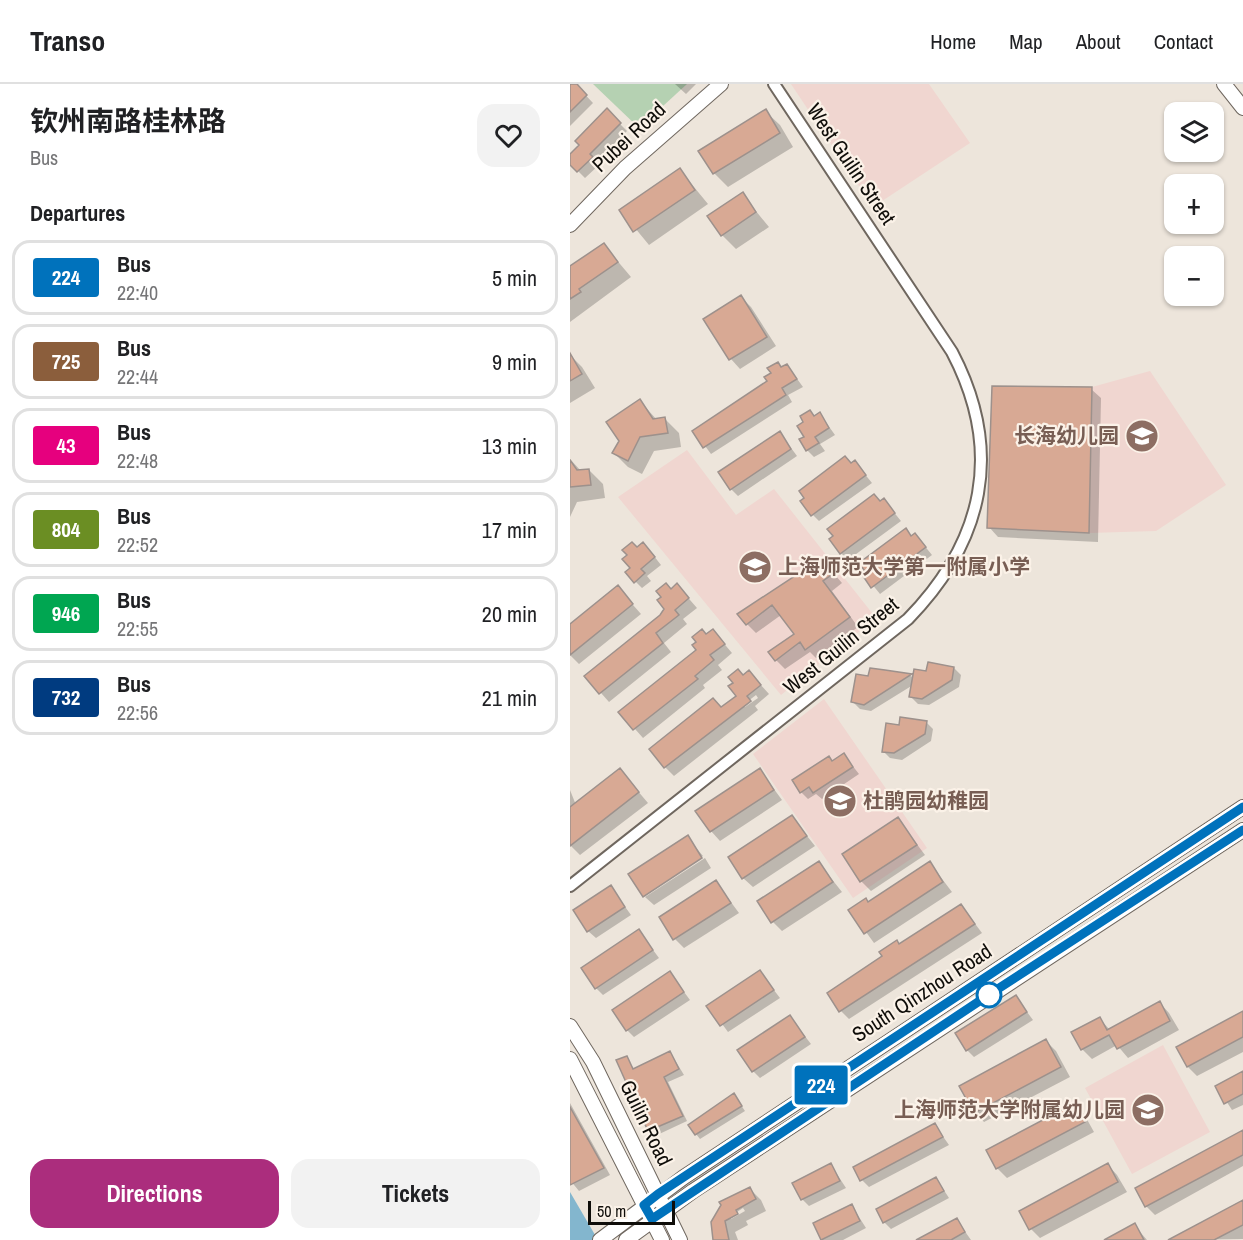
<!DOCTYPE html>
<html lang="en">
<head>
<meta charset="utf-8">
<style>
	:root { --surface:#fff; --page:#f2f2f2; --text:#202124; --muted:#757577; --line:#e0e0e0; --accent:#ab2d7d }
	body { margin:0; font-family:"Archivo Narrow","Noto Sans SC",sans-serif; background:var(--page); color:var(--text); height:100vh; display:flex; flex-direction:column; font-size:22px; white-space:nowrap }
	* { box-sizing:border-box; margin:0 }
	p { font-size:20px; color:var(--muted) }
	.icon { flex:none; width:33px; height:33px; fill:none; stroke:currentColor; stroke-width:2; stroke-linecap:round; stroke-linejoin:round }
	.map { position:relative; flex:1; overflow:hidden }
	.drawer { display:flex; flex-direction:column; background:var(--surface); width:570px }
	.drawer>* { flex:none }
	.badge { padding:0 12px; border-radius:4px; font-size:21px; line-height:39px }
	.buttons { position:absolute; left:594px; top:18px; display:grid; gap:12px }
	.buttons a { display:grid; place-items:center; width:60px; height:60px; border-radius:12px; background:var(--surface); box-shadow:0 2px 4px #0004; font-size:30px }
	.scale { position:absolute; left:18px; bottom:15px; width:87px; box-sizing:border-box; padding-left:6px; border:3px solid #0f0d09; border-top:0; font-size:16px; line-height:21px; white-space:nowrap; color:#0f0d09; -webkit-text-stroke:4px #fbf2e8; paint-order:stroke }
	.map>.badge { position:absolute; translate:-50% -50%; box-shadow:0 0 0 3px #fff }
	h2 { padding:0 30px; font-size:22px; line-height:54px }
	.round { display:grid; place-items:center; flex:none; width:63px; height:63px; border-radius:18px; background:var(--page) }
	.headline { display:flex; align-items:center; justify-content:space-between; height:102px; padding:0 30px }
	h1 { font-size:28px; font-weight:700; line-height:45px }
	.button { display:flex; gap:12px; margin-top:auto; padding:12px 30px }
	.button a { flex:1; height:69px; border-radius:18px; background:var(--accent); color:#fff; font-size:24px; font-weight:700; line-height:69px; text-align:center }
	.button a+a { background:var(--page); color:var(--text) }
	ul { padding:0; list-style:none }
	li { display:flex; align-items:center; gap:18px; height:75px; margin:0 12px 9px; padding:0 18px; border:3px solid var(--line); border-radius:18px }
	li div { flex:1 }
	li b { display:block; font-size:22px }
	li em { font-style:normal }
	li .badge { min-width:66px; font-weight:700; text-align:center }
	header { display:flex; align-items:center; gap:36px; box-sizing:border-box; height:84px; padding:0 30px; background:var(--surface); border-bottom:2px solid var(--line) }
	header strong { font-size:28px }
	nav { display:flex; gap:33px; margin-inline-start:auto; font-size:21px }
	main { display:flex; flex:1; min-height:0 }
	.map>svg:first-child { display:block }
</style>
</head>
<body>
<header>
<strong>Transo</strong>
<nav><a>Home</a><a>Map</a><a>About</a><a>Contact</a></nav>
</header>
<main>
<section class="drawer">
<div class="headline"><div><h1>钦州南路桂林路</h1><p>Bus</p></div><a class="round"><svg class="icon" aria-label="heart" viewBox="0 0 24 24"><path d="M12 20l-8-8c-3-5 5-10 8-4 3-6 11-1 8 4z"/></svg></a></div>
<h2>Departures</h2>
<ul>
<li><span class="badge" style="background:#0072bc;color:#fff">224</span><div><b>Bus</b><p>22:40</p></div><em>5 min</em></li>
<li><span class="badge" style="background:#8b5e3c;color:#fff">725</span><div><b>Bus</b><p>22:44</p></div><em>9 min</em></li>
<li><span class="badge" style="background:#e6007e;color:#fff">43</span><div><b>Bus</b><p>22:48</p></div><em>13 min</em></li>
<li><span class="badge" style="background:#6b8e23;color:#fff">804</span><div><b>Bus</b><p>22:52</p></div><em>17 min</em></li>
<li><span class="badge" style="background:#00a651;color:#fff">946</span><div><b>Bus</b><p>22:55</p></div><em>20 min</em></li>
<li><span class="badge" style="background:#003b80;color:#fff">732</span><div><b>Bus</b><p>22:56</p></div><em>21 min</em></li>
</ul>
<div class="button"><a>Directions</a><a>Tickets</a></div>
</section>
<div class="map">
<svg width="673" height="1156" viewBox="0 0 673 1156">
	<rect width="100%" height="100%" fill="#ede5db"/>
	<!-- education -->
	<path fill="#f0d6d0" d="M 221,0 L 359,0 L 400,59 L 303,123 Z
		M 580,287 L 656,401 L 586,447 L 519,449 L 522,303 Z
		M 117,366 L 166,431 L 204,405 L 306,534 L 211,611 L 48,413 Z
		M 254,615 L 357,764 L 283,814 L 183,670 Z
		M 593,961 L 640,1048 L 562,1090 L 515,1004 Z"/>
	<!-- green -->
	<path fill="#b5d1b2" d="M 23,0 L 117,0 L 69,44 Z"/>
	<!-- water -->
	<path fill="#83b6ce" d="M 0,1108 L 28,1156 L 0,1156 Z"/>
	<!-- shadow -->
	<path fill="#0003" fill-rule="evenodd" d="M 5,0 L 23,19 L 0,42 L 0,2 Z
		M 105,0 L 126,0 L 116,10 Z
		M 37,27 L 57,47 L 26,78 L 29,81 L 15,94 L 0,79 L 0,72 Z
		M 195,27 L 210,41 L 223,63 L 158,103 L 144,89 Z
		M 110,86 L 138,120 L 79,161 L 51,127 Z
		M 172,110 L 199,143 L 166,165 L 152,151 Z
		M 34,161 L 61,193 L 0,238 L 0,189 Z
		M 171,213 L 181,223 L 206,262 L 170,285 L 161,275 L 135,236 Z
		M 0,271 L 12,283 L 25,304 L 0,319 Z
		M 217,281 L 233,303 L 218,311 L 222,318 L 141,370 L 124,347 L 199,298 Z
		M 521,305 L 531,314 L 528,458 L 428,453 L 419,443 Z
		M 70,317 L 87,336 L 95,335 L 109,349 L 111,363 L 84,367 L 72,390 L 58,383 L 44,369 Z
		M 250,330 L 265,351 L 250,360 L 255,367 L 244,373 L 237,366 L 236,353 Z
		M 210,349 L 227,372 L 168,412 L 161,405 Z
		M 0,375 L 11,387 L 19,386 L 33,400 L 35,414 L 7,418 L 0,433 Z
		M 285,378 L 302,399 L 249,437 L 243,431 Z
		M 314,416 L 331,437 L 278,476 L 271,469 Z
		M 345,450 L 362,471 L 310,510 L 293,489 Z
		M 67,465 L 80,467 L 91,481 L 77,492 L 81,497 L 72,504 L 65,497 Z
		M 252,476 L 272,499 L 262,507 L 288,543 L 246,574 L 240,568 L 215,585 L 206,576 L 226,550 L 211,531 L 186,549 L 177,540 Z
		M 107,501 L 127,524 L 113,535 L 117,540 L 94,559 L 101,568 L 39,618 L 16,592 L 92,532 L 101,506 Z
		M 48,504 L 71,530 L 9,580 L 0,571 L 0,542 Z
		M 136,552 L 151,556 L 162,569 L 148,581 L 152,586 L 133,601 L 135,604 L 73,654 L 50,628 L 128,566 L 128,558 Z
		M 384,584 L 391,591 L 389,603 L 359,621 L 348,620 L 341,613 L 343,601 L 301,627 L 290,625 L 283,618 L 300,594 L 301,586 L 341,592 L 344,595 L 358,588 Z
		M 179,588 L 199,610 L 185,622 L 188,626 L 104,692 L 95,683 L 168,612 L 173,592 ZM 186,611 L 188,614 L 175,623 L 173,621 Z
		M 356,638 L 363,645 L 361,657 L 332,676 L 320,674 L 313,667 L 330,643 Z
		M 274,671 L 289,690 L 252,715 L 246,710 L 238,715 L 231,708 Z
		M 50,686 L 78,719 L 10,771 L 0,761 L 0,706 L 6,721 Z
		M 190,686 L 212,716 L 150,757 L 141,747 Z
		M 222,733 L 245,762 L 183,803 L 173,794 Z
		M 328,735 L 355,771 L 301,807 L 291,797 Z
		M 117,753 L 133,772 L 74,810 Z
		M 135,774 L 141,784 L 84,821 L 75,813 Z
		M 249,779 L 272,808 L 212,847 L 203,838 Z
		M 360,779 L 382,808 L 304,859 L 280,826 L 299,819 Z
		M 146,798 L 169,829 L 114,864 L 105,855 Z
		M 41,803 L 61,831 L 26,854 L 18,847 Z
		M 391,821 L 412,849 L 279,935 L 271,927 L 314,873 Z
		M 69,847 L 89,874 L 33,911 L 26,904 Z
		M 190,888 L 210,914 L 158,948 L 139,922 Z
		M 100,889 L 120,916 L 64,953 L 57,946 Z
		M 446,913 L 463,936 L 404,973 L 397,966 Z
		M 590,919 L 599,929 L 609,946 L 558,974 L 547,961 L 522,975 L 512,965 L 530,935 L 540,946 Z
		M 673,929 L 673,968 L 627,992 L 618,983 Z
		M 220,933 L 241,960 L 190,994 L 183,987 Z
		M 476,957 L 486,967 L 500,993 L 414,1038 L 405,1028 Z
		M 100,968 L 114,991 L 98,998 L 117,1037 L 85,1052 L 79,1046 L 48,977 L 56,974 L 65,986 Z
		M 673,989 L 673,1021 L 662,1026 L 647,1003 Z
		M 164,1011 L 175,1027 L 130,1055 L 126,1050 Z
		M 0,1019 L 40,1091 L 9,1107 L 0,1096 Z
		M 505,1020 L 514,1030 L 524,1048 L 437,1094 L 427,1084 Z
		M 365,1041 L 379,1061 L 299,1103 L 292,1096 L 285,1084 Z
		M 673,1047 L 673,1082 L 585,1131 L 576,1122 Z
		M 261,1081 L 276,1104 L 239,1122 L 232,1115 Z
		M 538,1081 L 547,1091 L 557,1108 L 470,1154 L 461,1145 Z
		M 366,1094 L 379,1114 L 321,1145 L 314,1138 Z
		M 180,1105 L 191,1116 L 196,1127 L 176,1137 L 178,1141 L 165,1148 L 168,1156 L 143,1156 L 143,1138 ZM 173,1124 L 175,1127 L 161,1135 L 161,1132 Z
		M 673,1118 L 673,1155 L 601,1156 Z
		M 282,1122 L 296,1144 L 273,1156 L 253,1156 L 245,1140 Z
		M 387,1136 L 401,1156 L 350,1156 Z
		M 564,1141 L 577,1156 L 537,1156 Z"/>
	<!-- building -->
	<path fill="#d8a994" stroke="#9d918c" stroke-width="1.5" d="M 0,0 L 7,0 L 17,11 L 0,28 Z
		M 37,24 L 51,39 L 20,70 L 23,73 L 7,88 L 0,81 L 0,70 L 9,61 L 5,57 Z
		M 196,25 L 210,49 L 143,90 L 128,67 Z
		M 110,84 L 125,106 L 63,148 L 49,126 Z
		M 173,108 L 186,128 L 151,152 L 137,132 Z
		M 34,159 L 48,178 L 9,205 L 11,208 L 0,215 L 0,182 Z
		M 171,211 L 197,253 L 159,276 L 133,235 Z
		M 0,269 L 12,290 L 0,297 Z
		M 208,278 L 211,283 L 217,280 L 227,295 L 212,304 L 216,311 L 133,364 L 122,347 L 197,297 L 194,293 L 201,289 L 197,284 Z
		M 422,302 L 522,303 L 519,449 L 417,444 Z
		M 70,315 L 83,335 L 95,333 L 98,349 L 70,353 L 58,377 L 42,369 L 49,357 L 36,338 Z
		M 240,326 L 244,332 L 250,328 L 259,344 L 245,353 L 249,359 L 236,367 L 229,355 L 234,353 L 227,342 L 233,338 L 230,332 Z
		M 210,347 L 221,365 L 160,406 L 148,388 Z
		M 275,372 L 281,379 L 285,376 L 296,391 L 241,432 L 230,417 L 234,414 L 229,407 Z
		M 0,376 L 7,386 L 19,385 L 21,401 L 0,403 Z
		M 304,410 L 310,417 L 314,414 L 325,429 L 270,470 L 259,455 L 263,452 L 257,445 Z
		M 336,444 L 341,452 L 345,449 L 356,463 L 301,504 L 291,489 L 294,486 L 289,479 Z
		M 62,458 L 67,463 L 73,458 L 85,473 L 71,485 L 75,489 L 64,499 L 55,488 L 60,484 L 52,475 L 57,471 L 52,466 Z
		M 252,474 L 264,489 L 253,497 L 280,533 L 235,566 L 230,558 L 205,577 L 198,568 L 224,550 L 202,521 L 176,541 L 167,530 Z
		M 96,499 L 101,505 L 107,499 L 119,514 L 105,526 L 109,531 L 86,549 L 93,559 L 29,610 L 14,592 L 90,531 L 94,525 L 87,516 L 91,513 L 86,507 Z
		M 48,501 L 63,520 L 0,571 L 0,540 Z
		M 132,545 L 136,550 L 143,545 L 155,560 L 140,571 L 144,576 L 125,592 L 128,595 L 63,646 L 48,628 L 126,566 L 122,561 L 126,558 L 122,553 Z
		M 358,578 L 384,583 L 382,596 L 352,615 L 339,613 L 344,585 L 356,587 Z
		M 300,584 L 315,586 L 342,590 L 294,621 L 281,618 L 286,590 L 298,592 Z
		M 168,585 L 173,591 L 179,586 L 191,601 L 177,612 L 181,617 L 94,684 L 79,665 L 143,614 L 151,623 L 166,612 L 158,602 L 163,599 L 158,593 Z
		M 330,633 L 357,637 L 355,650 L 324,669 L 312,668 L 316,639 L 329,641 Z
		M 274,669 L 283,683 L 243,709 L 239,703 L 230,709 L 222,696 L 259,672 L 262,677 Z
		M 50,684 L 69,708 L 0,762 L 0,723 Z
		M 190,684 L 204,706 L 140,748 L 125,727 Z
		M 222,731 L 237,752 L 172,795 L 158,773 Z
		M 328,733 L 347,761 L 290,798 L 272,770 Z
		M 118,751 L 132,774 L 73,813 L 58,790 Z
		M 249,777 L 263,798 L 201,839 L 187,817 Z
		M 360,777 L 373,798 L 294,850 L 278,826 L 296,814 L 298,818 Z
		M 146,796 L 161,819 L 103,856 L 89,833 Z
		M 41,801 L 55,823 L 17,848 L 3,826 Z
		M 391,820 L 405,840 L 269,928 L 257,909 L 312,872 L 309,868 L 327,856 L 329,860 Z
		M 69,845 L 83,866 L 25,905 L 11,884 Z
		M 190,886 L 204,906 L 150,942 L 136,922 Z
		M 100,887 L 114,908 L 56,947 L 42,926 Z
		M 446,911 L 457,928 L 396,967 L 385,949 Z
		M 590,917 L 600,937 L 547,965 L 539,951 L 511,966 L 501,948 L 530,933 L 537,946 Z
		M 673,927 L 673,953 L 617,983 L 606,963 Z
		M 220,931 L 235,953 L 182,988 L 167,966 Z
		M 476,955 L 491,983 L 404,1029 L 389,1002 Z
		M 100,967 L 109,985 L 94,993 L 113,1032 L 78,1047 L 46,976 L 57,972 L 63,985 Z
		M 673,987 L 673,1010 L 654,1020 L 645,1002 Z
		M 164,1009 L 172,1022 L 125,1051 L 118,1041 Z
		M 505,1019 L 515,1038 L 426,1085 L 416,1066 Z
		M 0,1023 L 34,1084 L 0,1101 Z
		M 365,1039 L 373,1053 L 290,1097 L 283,1083 Z
		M 673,1046 L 673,1071 L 575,1123 L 565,1104 Z
		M 261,1079 L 270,1097 L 231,1116 L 222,1099 Z
		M 538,1079 L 548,1098 L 459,1146 L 449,1127 Z
		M 366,1093 L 374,1107 L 313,1139 L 306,1125 Z
		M 180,1103 L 186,1115 L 166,1126 L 168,1130 L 155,1137 L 159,1156 L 143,1156 L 141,1138 L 151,1121 L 149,1118 Z
		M 673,1116 L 673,1141 L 644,1156 L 598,1156 Z
		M 282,1120 L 290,1137 L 251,1156 L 243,1139 Z
		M 387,1134 L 395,1148 L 381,1156 L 346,1156 Z
		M 565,1139 L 574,1156 L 534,1156 Z"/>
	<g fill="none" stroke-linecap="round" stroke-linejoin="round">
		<defs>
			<path id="street" d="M 0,802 L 338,535 C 414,457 434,367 382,268 L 204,0"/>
			<path id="secondary" d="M 654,0 L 673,24
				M 0,141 L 55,84 L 151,0
				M 0,942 L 23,978 L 110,1156
				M 0,975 L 92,1156
				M 30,1156 L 114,1093 L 673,723
				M 56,1156 L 123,1107 L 673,746"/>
		</defs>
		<!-- street casing -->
		<use href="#street" stroke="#6f675f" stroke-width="14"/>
		<!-- secondary casing -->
		<use href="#secondary" stroke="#6f675f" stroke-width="16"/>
		<!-- street -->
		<use href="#street" stroke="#fff" stroke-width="10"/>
		<!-- secondary -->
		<use href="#secondary" stroke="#fff" stroke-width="14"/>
	</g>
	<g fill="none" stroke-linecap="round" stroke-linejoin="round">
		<defs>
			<path id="line" d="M 673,723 L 88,1110 L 74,1121 L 82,1135 L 420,910 L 673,746"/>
		</defs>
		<!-- line casing -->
		<use href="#line" stroke="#fff" stroke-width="14"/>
		<!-- line -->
		<use href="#line" stroke="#0072bc" stroke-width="9"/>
	</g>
	<!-- icons -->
	<defs>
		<symbol id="school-disc" viewBox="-11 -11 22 22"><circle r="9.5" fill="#8d6e63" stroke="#fbf2e8"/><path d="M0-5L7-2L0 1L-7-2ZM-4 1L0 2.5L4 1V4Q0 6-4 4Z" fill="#fff"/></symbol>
	</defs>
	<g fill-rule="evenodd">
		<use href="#school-disc" x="553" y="333" width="38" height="38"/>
		<use href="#school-disc" x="166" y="464" width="38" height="38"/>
		<use href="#school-disc" x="251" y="698" width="38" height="38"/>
		<use href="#school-disc" x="559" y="1007" width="38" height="38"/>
	</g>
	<!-- markers -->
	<circle fill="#fff" stroke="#0072bc" stroke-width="3" cx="419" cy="911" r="12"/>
	<g text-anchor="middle" stroke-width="4.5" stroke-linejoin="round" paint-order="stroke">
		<!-- street labels -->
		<g font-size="21" fill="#0f0d09" stroke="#fbf2e8">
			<text transform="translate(59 53) rotate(-43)" y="7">Pubei Road</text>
			<text transform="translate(281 80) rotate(56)" y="7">West Guilin Street</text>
			<text transform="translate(271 562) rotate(-39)" y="7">West Guilin Street</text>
			<text transform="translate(352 909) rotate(-33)" y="7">South Qinzhou Road</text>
			<text transform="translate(76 1039) rotate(64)" y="7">Guilin Road</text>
		</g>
		<!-- education labels -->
		<g font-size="21" font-weight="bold" fill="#785e54" stroke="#fbf2e8" text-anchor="end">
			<text x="549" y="359">长海幼儿园</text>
			<text x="208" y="490" text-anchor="start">上海师范大学第一附属小学</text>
			<text x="293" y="724" text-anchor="start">杜鹃园幼稚园</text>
			<text x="555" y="1033">上海师范大学附属幼儿园</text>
		</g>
	</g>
</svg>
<div class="buttons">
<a><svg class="icon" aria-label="layers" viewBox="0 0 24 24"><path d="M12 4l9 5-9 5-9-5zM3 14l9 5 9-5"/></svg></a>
<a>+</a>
<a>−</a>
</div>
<div class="scale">50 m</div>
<b class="badge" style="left:251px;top:1001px;background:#0072bc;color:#fff">224</b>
</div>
</main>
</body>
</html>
